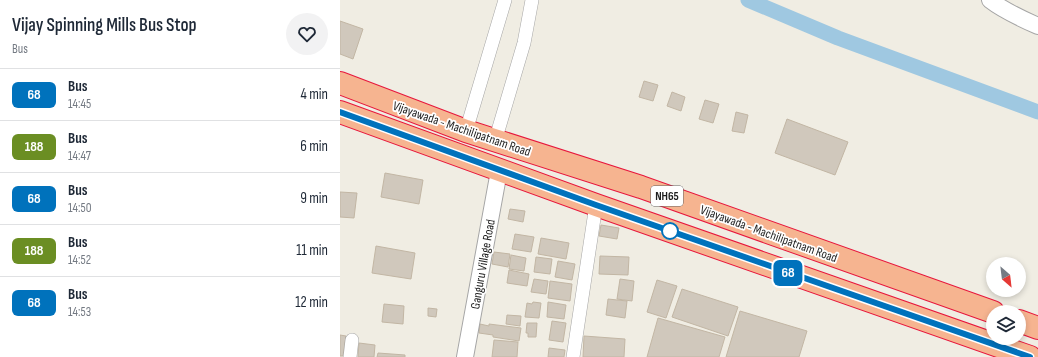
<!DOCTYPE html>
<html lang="en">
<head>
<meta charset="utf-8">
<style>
	:root { --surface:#fff; --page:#f2f2f3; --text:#1f2937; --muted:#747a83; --line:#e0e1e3 }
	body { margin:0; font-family:"Sofia Sans Condensed",sans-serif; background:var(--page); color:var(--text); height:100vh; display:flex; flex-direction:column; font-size:15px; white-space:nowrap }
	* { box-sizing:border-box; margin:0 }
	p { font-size:13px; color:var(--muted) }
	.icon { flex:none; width:22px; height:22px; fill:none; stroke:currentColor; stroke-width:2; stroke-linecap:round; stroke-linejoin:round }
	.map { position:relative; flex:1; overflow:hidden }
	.drawer { display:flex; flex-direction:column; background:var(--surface); width:340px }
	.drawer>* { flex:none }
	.badge { padding:0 8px; border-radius:6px; font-size:14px; line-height:26px }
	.needle { width:26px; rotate:152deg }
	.tools { position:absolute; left:646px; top:257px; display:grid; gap:8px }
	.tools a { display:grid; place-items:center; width:40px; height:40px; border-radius:50%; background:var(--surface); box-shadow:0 2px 6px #0003; font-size:20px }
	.map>.badge { position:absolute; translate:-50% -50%; box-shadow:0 0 0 2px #fff }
	.round { display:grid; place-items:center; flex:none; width:42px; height:42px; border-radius:21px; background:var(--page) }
	.headline { display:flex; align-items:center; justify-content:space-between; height:68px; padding:0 12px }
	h1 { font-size:19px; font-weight:600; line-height:30px }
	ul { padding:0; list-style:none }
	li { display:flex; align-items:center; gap:12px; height:52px; padding:0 12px; border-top:1px solid var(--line) }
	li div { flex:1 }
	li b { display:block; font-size:15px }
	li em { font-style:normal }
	li .badge { min-width:44px; font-weight:700; text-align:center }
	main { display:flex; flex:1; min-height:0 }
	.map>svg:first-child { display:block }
</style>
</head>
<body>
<main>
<section class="drawer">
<div class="headline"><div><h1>Vijay Spinning Mills Bus Stop</h1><p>Bus</p></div><a class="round"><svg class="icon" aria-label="heart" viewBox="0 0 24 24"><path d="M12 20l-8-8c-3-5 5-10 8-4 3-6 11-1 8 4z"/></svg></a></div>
<ul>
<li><span class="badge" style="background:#0072bc;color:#fff">68</span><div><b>Bus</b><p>14:45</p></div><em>4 min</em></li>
<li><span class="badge" style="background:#6b8e23;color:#fff">188</span><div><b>Bus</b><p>14:47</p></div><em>6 min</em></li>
<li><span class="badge" style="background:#0072bc;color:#fff">68</span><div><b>Bus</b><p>14:50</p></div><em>9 min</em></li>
<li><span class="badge" style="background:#6b8e23;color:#fff">188</span><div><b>Bus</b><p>14:52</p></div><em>11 min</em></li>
<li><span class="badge" style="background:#0072bc;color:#fff">68</span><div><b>Bus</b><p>14:53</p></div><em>12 min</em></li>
</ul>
</section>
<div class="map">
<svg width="698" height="357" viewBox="0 0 698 357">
	<rect width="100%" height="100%" fill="#f0ede3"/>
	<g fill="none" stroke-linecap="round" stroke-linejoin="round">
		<!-- canal -->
		<path stroke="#9fc8e1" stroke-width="15" d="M 408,0 L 498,38 L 698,112"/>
	</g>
	<!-- building -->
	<path fill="#d0c8bc" stroke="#c2b6a4" d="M 0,21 L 23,29 L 13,59 L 0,54 Z
		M 304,81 L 318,85 L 313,101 L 299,97 Z
		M 332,92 L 345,97 L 341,111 L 327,106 Z
		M 365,100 L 379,104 L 373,123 L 359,119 Z
		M 396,112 L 408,115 L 404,133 L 392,131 Z
		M 447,119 L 508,142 L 495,175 L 435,153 Z
		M 45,173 L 83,180 L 79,204 L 41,197 Z
		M 0,192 L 17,193 L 14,218 L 0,217 Z
		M 170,209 L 185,211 L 183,222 L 168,219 Z
		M 261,225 L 279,228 L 277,239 L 259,236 Z
		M 175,234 L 194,237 L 191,252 L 172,249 Z
		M 201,238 L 229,243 L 226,259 L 198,254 Z
		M 36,246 L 75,253 L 71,279 L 32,273 Z
		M 154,252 L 170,254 L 168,267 L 152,264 Z
		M 171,255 L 186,258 L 184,271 L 169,269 Z
		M 260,256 L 289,257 L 288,275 L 259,274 Z
		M 196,257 L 212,259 L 210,274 L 194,272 Z
		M 218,261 L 235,264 L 232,280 L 215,277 Z
		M 169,270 L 189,274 L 187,286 L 167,283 Z
		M 194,279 L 208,281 L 206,294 L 191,292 Z
		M 280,279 L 294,281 L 292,301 L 277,299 Z
		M 317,280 L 337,286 L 326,318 L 307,312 Z
		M 210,281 L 232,284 L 230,301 L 208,298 Z
		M 342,289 L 398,307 L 388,336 L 332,317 Z
		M 268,299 L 287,301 L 285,318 L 266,315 Z
		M 193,302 L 201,303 L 199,318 L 185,317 L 187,303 L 192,304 Z
		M 208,302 L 226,305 L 224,319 L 207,317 Z
		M 44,304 L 64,306 L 63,324 L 42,322 Z
		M 88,308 L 97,309 L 96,317 L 88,316 Z
		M 400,311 L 467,331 L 459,357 L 386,357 Z
		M 167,315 L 181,316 L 180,326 L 166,324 Z
		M 318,318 L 385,337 L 379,357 L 307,357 Z
		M 212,321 L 226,323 L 223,342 L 209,340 Z
		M 187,323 L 197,323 L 196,337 L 188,337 L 188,333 L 186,333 Z
		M 140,324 L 149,326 L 149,324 L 181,328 L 179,341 L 153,337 L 153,335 L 139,333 Z
		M 0,335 L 6,336 L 3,356 L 0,356 Z
		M 244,336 L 285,339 L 284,357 L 243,357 Z
		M 154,340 L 178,342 L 177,357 L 152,357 Z
		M 19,343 L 35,345 L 34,357 L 18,357 Z
		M 209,348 L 225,350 L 224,357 L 208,357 Z
		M 38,353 L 65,355 L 65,357 L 37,357 Z"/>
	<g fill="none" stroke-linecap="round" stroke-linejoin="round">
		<defs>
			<path id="minor" d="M 126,131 L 165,0
				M 155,141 L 184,43 L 192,0
				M 10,357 L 12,340
				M 233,357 L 256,205"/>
			<path id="tertiary" d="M 650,0 C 664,11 682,19 698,26
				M 125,357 L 159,171"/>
			<path id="trunk" d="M 0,83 L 126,131 L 301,187 L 653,312
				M 0,112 L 256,205 L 690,357
				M 679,321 L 698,328"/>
		</defs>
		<!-- minor casing -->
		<use href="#minor" stroke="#a5a5a5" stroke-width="14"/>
		<!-- tertiary casing -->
		<use href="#tertiary" stroke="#a5a5a5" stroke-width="18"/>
		<!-- trunk casing -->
		<use href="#trunk" stroke="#e7163c" stroke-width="24"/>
		<!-- minor -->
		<use href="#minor" stroke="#fff" stroke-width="13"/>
		<!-- tertiary -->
		<use href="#tertiary" stroke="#fff" stroke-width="16"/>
		<!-- trunk -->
		<use href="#trunk" stroke="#f6b490" stroke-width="22"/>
	</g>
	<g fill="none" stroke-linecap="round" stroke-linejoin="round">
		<defs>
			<path id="line" d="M 0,112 L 256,205 L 690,357"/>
		</defs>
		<!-- line casing -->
		<use href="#line" stroke="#fff" stroke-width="9"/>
		<!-- line -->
		<use href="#line" stroke="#0072bc" stroke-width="6"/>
	</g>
	<!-- markers -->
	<circle fill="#fff" stroke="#0072bc" stroke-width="2" cx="330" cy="231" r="8"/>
	<g text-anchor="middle" stroke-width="3.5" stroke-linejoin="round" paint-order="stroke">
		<!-- shield labels -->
		<rect fill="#fff" stroke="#626262" stroke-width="1" x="311" y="186" width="32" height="20" rx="3"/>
		<g font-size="12" font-weight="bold" fill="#1e1e1e">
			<text x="327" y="200">NH65</text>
		</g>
		<!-- street labels -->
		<g font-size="13" fill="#1e1e1e" stroke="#fff">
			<text transform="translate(122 128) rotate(19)" y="5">Vijayawada - Machilipatnam Road</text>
			<text transform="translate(429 233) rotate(20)" y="5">Vijayawada - Machilipatnam Road</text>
			<text transform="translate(142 264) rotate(-80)" y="5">Ganguru Village Road</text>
		</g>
	</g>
</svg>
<div class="tools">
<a><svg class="needle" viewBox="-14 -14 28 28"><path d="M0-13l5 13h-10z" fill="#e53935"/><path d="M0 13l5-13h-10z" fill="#747a83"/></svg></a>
<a><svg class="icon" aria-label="layers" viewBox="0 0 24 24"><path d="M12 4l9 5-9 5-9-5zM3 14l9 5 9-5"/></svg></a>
</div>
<b class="badge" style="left:448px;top:273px;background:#0072bc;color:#fff">68</b>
</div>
</main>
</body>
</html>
